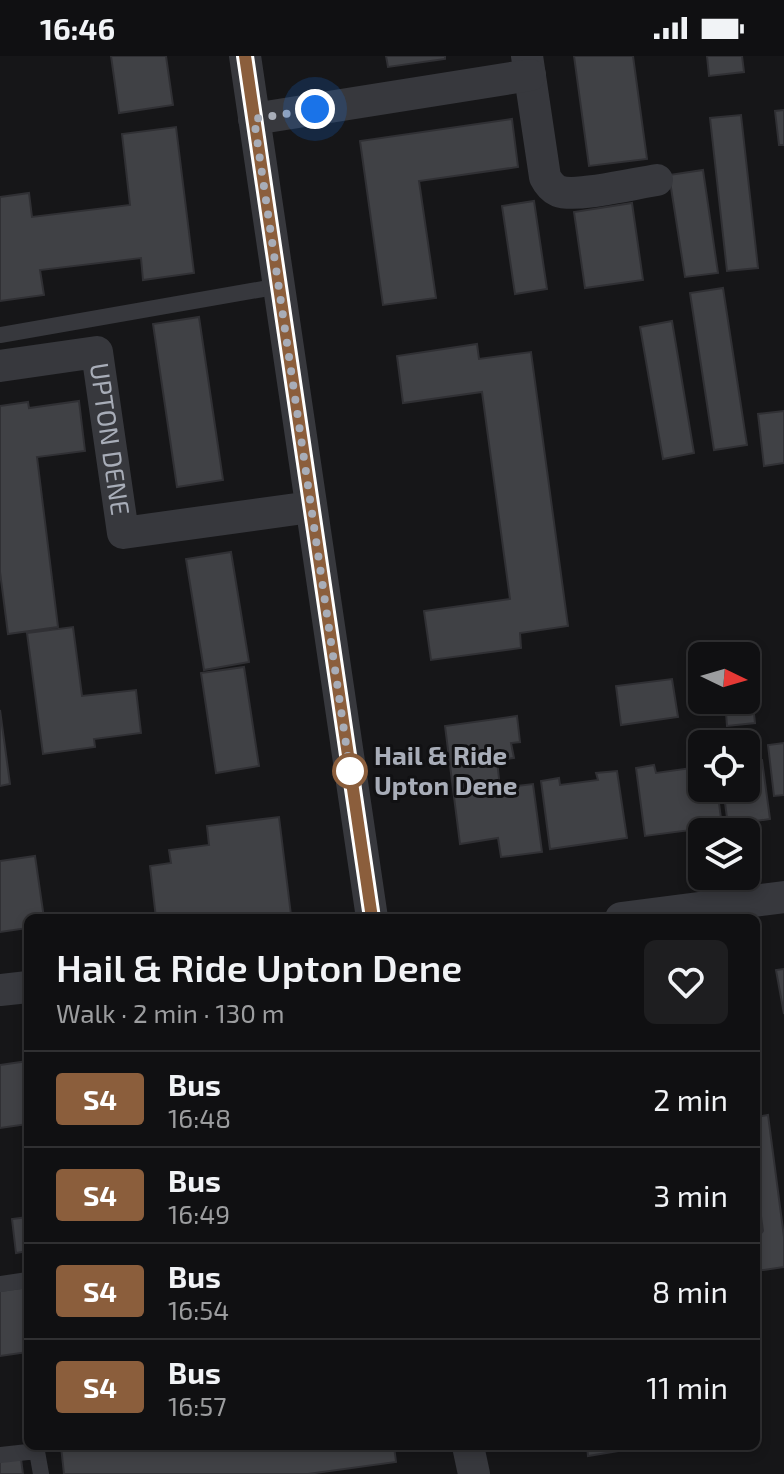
<!DOCTYPE html>
<html lang="en">
<head>
<meta charset="utf-8">
<style>
	:root { --surface:#101012; --page:#1e1e20; --text:#f1f3f6; --muted:#9c9d9f; --line:#303032 }
	body { margin:0; font-family:"Exo 2",sans-serif; background:var(--page); color:var(--text); height:100vh; display:flex; flex-direction:column; font-size:30px; white-space:nowrap }
	* { box-sizing:border-box; margin:0 }
	p { font-size:26px; color:var(--muted) }
	.icon { flex:none; width:44px; height:44px; fill:none; stroke:currentColor; stroke-width:2; stroke-linecap:round; stroke-linejoin:round }
	.map { position:relative; flex:1; overflow:hidden }
	.side { position:absolute; left:24px; top:858px; width:736px; height:536px; display:flex; flex-direction:column; background:var(--surface); border-radius:12px; box-shadow:0 4px 12px #0003,0 0 0 2px var(--line) }
	.side>* { flex:none }
	.badge { padding:0 16px; border-radius:6px; font-size:28px; line-height:52px }
	.needle { width:52px; rotate:95deg }
	.fabs { position:absolute; left:688px; top:586px; display:grid; gap:16px }
	.fabs a { display:grid; place-items:center; width:72px; height:72px; border-radius:12px; background:var(--surface); box-shadow:0 4px 12px #0003,0 0 0 2px var(--line); font-size:40px }
	.you { position:absolute; width:40px; height:40px; margin:-20px; border:6px solid #fff; border-radius:50%; background:#1a73e8; box-shadow:0 0 0 12px #1a73e833 }
	.map>.badge { position:absolute; translate:-50% -50%; box-shadow:0 0 0 4px #fff }
	.round { display:grid; place-items:center; flex:none; width:84px; height:84px; border-radius:12px; background:var(--page) }
	.summary { display:flex; align-items:center; justify-content:space-between; height:136px; padding:0 32px }
	h1 { font-size:38px; font-weight:600; line-height:60px }
	ul { padding:0; list-style:none }
	li { display:flex; align-items:center; gap:24px; height:96px; padding:0 32px; border-top:2px solid var(--line) }
	li div { flex:1 }
	li b { display:block; font-size:30px }
	li em { font-style:normal }
	li .badge { min-width:88px; font-weight:700; text-align:center }
	.status { display:flex; justify-content:space-between; align-items:center; height:56px; padding:0 40px; background:var(--surface); direction:ltr }
	.status svg { height:22px; fill:currentColor }
	.map>svg:first-child { display:block }
</style>
</head>
<body>
<div class="status"><b>16:46</b><svg viewBox="0 0 49 12"><path d="M0 12V9h3v3zM5 12V6h3v6zM10 12V3h3v9zM15 12V0h3v12zM26 1h20v11H26zM47 4h2v5h-2z"/></svg></div>
<div class="map">
<svg width="784" height="1418" viewBox="0 0 784 1418">
	<rect width="100%" height="100%" fill="#161618"/>
	<!-- building -->
	<path fill="#404145" stroke="#303034" stroke-width="2" d="M 111,0 L 166,0 L 173,49 L 119,57 Z
		M 386,0 L 445,0 L 445,3 L 388,11 Z
		M 574,0 L 633,0 L 647,103 L 589,110 Z
		M 707,0 L 742,0 L 744,16 L 709,20 Z
		M 784,54 L 784,89 L 779,89 L 775,55 Z
		M 741,59 L 758,212 L 727,215 L 710,62 Z
		M 512,63 L 518,111 L 419,125 L 436,242 L 383,249 L 360,85 Z
		M 176,71 L 194,217 L 143,224 L 141,202 L 40,214 L 44,239 L 0,245 L 0,141 L 29,137 L 32,161 L 130,149 L 122,78 Z
		M 703,114 L 718,217 L 685,221 L 669,119 Z
		M 534,145 L 547,233 L 515,238 L 502,150 Z
		M 632,147 L 643,224 L 585,232 L 574,156 Z
		M 723,232 L 747,389 L 714,394 L 690,237 Z
		M 199,261 L 223,424 L 177,431 L 153,268 Z
		M 672,265 L 694,397 L 663,403 L 640,271 Z
		M 477,288 L 479,303 L 531,296 L 568,570 L 520,577 L 521,592 L 431,604 L 424,555 L 510,543 L 482,336 L 403,347 L 397,300 Z
		M 79,345 L 85,395 L 37,401 L 58,571 L 8,578 L 0,516 L 0,350 L 28,346 L 29,352 Z
		M 784,355 L 784,407 L 764,410 L 758,358 Z
		M 231,496 L 249,606 L 204,614 L 186,503 Z
		M 73,571 L 82,640 L 136,634 L 141,677 L 94,683 L 95,691 L 43,698 L 27,577 Z
		M 244,611 L 259,710 L 216,717 L 201,617 Z
		M 746,611 L 749,611 L 755,667 L 727,670 L 725,644 L 746,644 Z
		M 672,623 L 678,661 L 621,669 L 616,630 Z
		M 0,654 L 10,728 L 0,730 Z
		M 517,660 L 520,686 L 511,687 L 514,702 L 497,704 L 500,732 L 533,728 L 542,796 L 501,801 L 498,782 L 460,788 L 445,670 Z
		M 784,687 L 784,739 L 774,740 L 768,689 Z
		M 702,704 L 702,732 L 717,732 L 722,770 L 645,780 L 636,712 L 654,709 L 656,717 L 692,712 L 692,705 Z
		M 762,704 L 770,763 L 728,769 L 723,732 L 746,732 L 746,706 Z
		M 617,715 L 627,782 L 550,793 L 541,725 L 559,722 L 560,729 L 598,724 L 596,717 Z
		M 279,761 L 291,859 L 263,862 L 156,862 L 150,810 L 171,807 L 169,794 L 209,789 L 207,770 Z
		M 35,800 L 44,862 L 28,862 L 28,872 L 0,876 L 0,805 Z
		M 784,913 L 784,958 L 776,914 Z
		M 28,1005 L 28,1068 L 0,1072 L 0,1009 Z
		M 768,1059 L 784,1181 L 784,1211 L 756,1215 L 756,1183 L 763,1175 L 756,1124 L 756,1061 Z
		M 28,1161 L 28,1195 L 16,1197 L 12,1163 Z
		M 28,1231 L 28,1296 L 0,1300 L 0,1235 Z
		M 61,1390 L 394,1390 L 396,1406 L 308,1418 L 64,1418 Z
		M 587,1390 L 637,1390 L 637,1392 L 588,1400 Z
		M 21,1403 L 23,1418 L 0,1418 L 0,1405 Z"/>
	<g fill="none" stroke-linecap="round" stroke-linejoin="round">
		<!-- service -->
		<path stroke="#37383d" stroke-width="16" d="M 0,279 L 280,230
			M 0,1228 L 28,1224
			M 36,1390 L 41,1418
			M 0,1399 L 37,1395"/>
		<!-- minor -->
		<g stroke="#37383d" stroke-width="32">
			<path d="M 245,0 L 372,862"/>
			<path d="M 527,0 L 545,121 C 548,127 552,132 558,135 C 576,142 636,127 657,124"/>
			<path d="M 254,63 L 530,19"/>
			<path id="s1" d="M 0,310 L 97,296 L 123,477 L 311,451"/>
			<path d="M 621,862 L 784,841"/>
			<path d="M 0,934 L 28,931"/>
			<path d="M 468,1390 L 474,1418"/>
		</g>
	</g>
	<g fill="none" stroke-linecap="round" stroke-linejoin="round">
		<defs>
			<path id="line" d="M 245,0 L 372,862"/>
		</defs>
		<!-- line casing -->
		<use href="#line" stroke="#fff" stroke-width="18"/>
		<!-- line -->
		<use href="#line" stroke="#8b5e3c" stroke-width="12"/>
		<!-- walk -->
		<path stroke="#a8adb8" stroke-width="8" stroke-dasharray="0 14.4" d="M 315,53 L 254,63 L 350,715"/>
	</g>
	<!-- markers -->
	<circle fill="#fff" stroke="#8b5e3c" stroke-width="4" cx="350" cy="715" r="16"/>
	<g text-anchor="middle" stroke-width="6" stroke-linejoin="round" paint-order="stroke">
		<!-- street labels -->
		<g font-size="26" fill="#a8adb8" stroke="#111113">
			<text dy="9" stroke="none"><textPath href="#s1" startOffset="186">UPTON DENE</textPath></text>
		</g>
		<!-- stop labels -->
		<g font-size="26" font-weight="bold" fill="#a8adb8" stroke="#111113" text-anchor="start">
			<text x="374" y="709">Hail &amp; Ride<tspan x="374" dy="30">Upton Dene</tspan></text>
		</g>
	</g>
</svg>
<div class="fabs">
<a><svg class="needle" viewBox="-14 -14 28 28"><path d="M0-13l5 13h-10z" fill="#e53935"/><path d="M0 13l5-13h-10z" fill="#9c9d9f"/></svg></a>
<a><svg class="icon" aria-label="locate" viewBox="0 0 24 24"><circle cx="12" cy="12" r="6"/><path d="M12 2v4M12 18v4M2 12h4M18 12h4"/></svg></a>
<a><svg class="icon" aria-label="layers" viewBox="0 0 24 24"><path d="M12 4l9 5-9 5-9-5zM3 14l9 5 9-5"/></svg></a>
</div>
<div class="you" style="left:315px;top:53px"></div>
<section class="side">
<div class="summary"><div><h1>Hail &amp; Ride Upton Dene</h1><p>Walk · 2 min · 130 m</p></div><a class="round"><svg class="icon" aria-label="heart" viewBox="0 0 24 24"><path d="M12 20l-8-8c-3-5 5-10 8-4 3-6 11-1 8 4z"/></svg></a></div>
<ul>
<li><span class="badge" style="background:#8b5e3c;color:#fff">S4</span><div><b>Bus</b><p>16:48</p></div><em>2 min</em></li>
<li><span class="badge" style="background:#8b5e3c;color:#fff">S4</span><div><b>Bus</b><p>16:49</p></div><em>3 min</em></li>
<li><span class="badge" style="background:#8b5e3c;color:#fff">S4</span><div><b>Bus</b><p>16:54</p></div><em>8 min</em></li>
<li><span class="badge" style="background:#8b5e3c;color:#fff">S4</span><div><b>Bus</b><p>16:57</p></div><em>11 min</em></li>
</ul>
</section>
</div>
</body>
</html>
